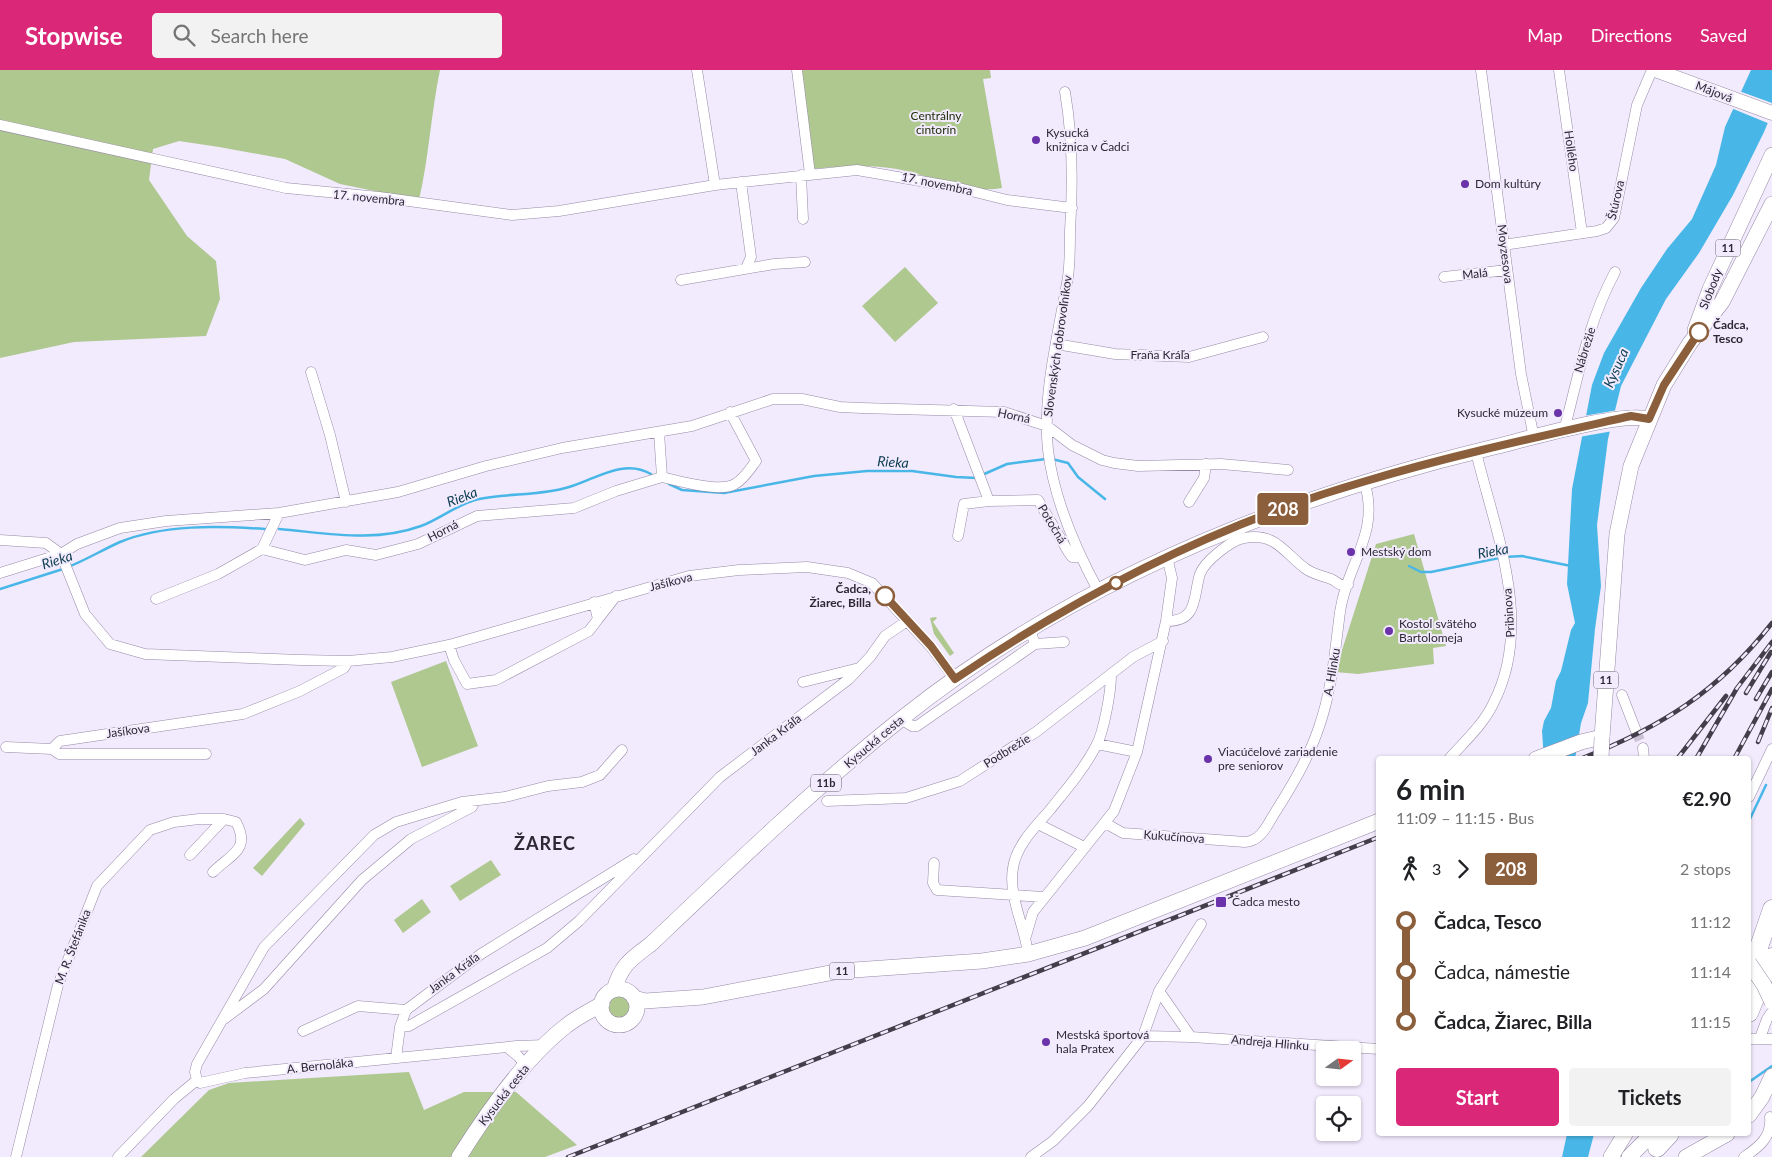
<!DOCTYPE html>
<html lang="en">
<head>
<meta charset="utf-8">
<style>
	:root { --surface:#fff; --page:#f2f2f2; --text:#202124; --muted:#757577; --accent:#db2777 }
	body { margin:0; font-family:Lato,sans-serif; background:var(--page); color:var(--text); height:100vh; display:flex; flex-direction:column; font-size:19px; white-space:nowrap }
	* { box-sizing:border-box; margin:0 }
	p { font-size:16px; color:var(--muted) }
	.icon { flex:none; width:28px; height:28px; fill:none; stroke:currentColor; stroke-width:2; stroke-linecap:round; stroke-linejoin:round }
	.map { position:relative; flex:1; overflow:hidden }
	.details { position:absolute; left:1376px; top:686px; width:375px; height:380px; display:flex; flex-direction:column; background:var(--surface); border-radius:5px; box-shadow:0 1px 4px #0004 }
	.details>* { flex:none }
	.badge { padding:0 10px; border-radius:4px; font-size:18px; line-height:32px }
	.needle { width:32px; rotate:75deg }
	.buttons { position:absolute; left:1316px; top:971px; display:grid; gap:10px }
	.buttons a { display:grid; place-items:center; width:45px; height:45px; border-radius:5px; background:var(--surface); box-shadow:0 1px 4px #0004; font-size:25px }
	.map>.badge { position:absolute; translate:-50% -50%; box-shadow:0 0 0 2px #fff }
	.legs { display:flex; align-items:center; gap:8px; height:55px; padding:0 20px; font-size:16px }
	.legs p { margin-inline-start:auto }
	.head { display:flex; align-items:center; justify-content:space-between; height:85px; padding:0 20px }
	h1 { font-size:28px; font-weight:700; line-height:38px }
	.action { display:flex; gap:10px; margin-top:auto; padding:10px 20px }
	.action a { flex:1; height:58px; border-radius:5px; background:var(--accent); color:#fff; font-size:20px; font-weight:700; line-height:58px; text-align:center }
	.action a+a { background:var(--page); color:var(--text) }
	ul { padding:0 20px; list-style:none }
	li { display:flex; align-items:center; gap:18px; height:50px; font-size:19px }
	li i { display:grid; place-items:center; width:8px; height:100%; margin:0 6px; background:currentColor }
	li i::after { content:''; width:12px; height:12px; margin:-6px; border:4px solid; border-radius:50%; background:var(--surface) }
	li p { margin-inline-start:auto }
	li:first-child i { background:linear-gradient(#0000 50%,currentColor 0) }
	li:last-child i { background:linear-gradient(currentColor 50%,#0000 0) }
	header { display:flex; align-items:center; gap:30px; box-sizing:border-box; height:70px; padding:0 25px; background:var(--accent); color:#fff }
	header strong { font-size:24px }
	nav { display:flex; gap:28px; margin-inline-start:auto; font-size:18px }
	.search { width:350px; height:45px; background:var(--page); display:flex; align-items:center; gap:12px; box-sizing:border-box; padding:0 18px; border-radius:5px; color:var(--muted); font-size:19px }
	.map>svg:first-child { display:block }
</style>
</head>
<body>
<header>
<strong>Stopwise</strong>
<div class="search"><svg class="icon" aria-label="search" viewBox="0 0 24 24"><circle cx="10" cy="10" r="6"/><path d="M15 15l6 6"/></svg>Search here</div>
<nav><a>Map</a><a>Directions</a><a>Saved</a></nav>
</header>
<div class="map">
<svg width="1772" height="1087" viewBox="0 0 1772 1087">
	<rect width="100%" height="100%" fill="#f2eafd"/>
	<!-- green -->
	<path fill="#aec88f" d="M 0,0 L 440,0 C 431,43 429,87 419,130 L 340,114 L 285,89 L 219,77 L 179,71 L 153,79 L 149,110 L 187,166 L 216,191 L 220,229 L 206,266 L 74,272 L 0,288 Z
		M 801,0 L 990,0 L 991,8 L 983,9 L 1002,118 C 968,124 931,106 897,99 C 869,94 842,96 813,99 Z
		M 905,197 L 938,233 L 895,272 L 862,236 Z
		M 1414,464 L 1446,576 L 1433,578 L 1434,594 L 1358,604 L 1335,602 L 1376,474 Z
		M 936,547 L 937,548 L 933,552 L 954,583 L 950,586 L 934,564 L 930,548 Z
		M 446,591 L 478,676 L 422,697 L 391,612 Z
		M 300,748 L 305,754 L 262,806 L 253,798 Z
		M 491,790 L 501,805 L 460,831 L 450,816 Z
		M 422,829 L 431,842 L 403,863 L 394,850 Z
		M608 937a11 11 0 1 1 22 0a11 11 0 1 1-22 0Z
		M 409,1002 L 424,1040 L 464,1022 L 516,1022 L 577,1075 L 545,1087 L 141,1087 L 209,1020 L 229,1013 Z"/>
	<!-- water -->
	<path fill="#48b7e7" d="M 1751,0 L 1772,0 L 1772,43 L 1764,62 L 1733,125 L 1699,183 L 1666,229 L 1621,316 L 1608,369 L 1597,455 L 1601,516 L 1595,559 L 1588,633 L 1581,653 L 1575,689 L 1544,689 L 1542,661 L 1544,651 L 1551,638 L 1556,611 L 1561,601 L 1571,560 L 1575,553 L 1567,514 L 1572,419 L 1592,315 L 1604,283 L 1641,218 L 1667,179 L 1692,149 L 1716,95 L 1725,57 Z
		M 1567,1064 L 1594,1064 L 1588,1087 L 1562,1087 Z"/>
	<!-- pier -->
	<path fill="#f2eafd" d="M 1739,21 L 1772,33 L 1770,54 L 1731,38 Z
		M 1618,340 L 1613,361 L 1579,367 L 1583,346 Z"/>
	<g fill="none" stroke-linecap="round" stroke-linejoin="round">
		<!-- stream -->
		<path stroke="#48b7e7" stroke-width="2.5" d="M 1052,389 L 1068,393 L 1078,407 L 1105,429
			M 982,405 L 1007,394 L 1046,389
			M 669,414 L 682,420 L 724,423 L 814,406 L 867,401 L 912,401 L 956,407 L 977,408
			M 279,459 C 327,463 374,473 421,456 C 440,449 459,433 479,429 C 509,423 540,426 569,417 C 596,409 624,388 651,404
			M 1505,487 L 1522,486 L 1571,496
			M 1409,496 L 1421,502 L 1431,502 L 1499,488
			M 68,497 C 86,490 102,480 120,472 C 164,454 218,456 265,459
			M 0,519 L 63,499
			M 1749,751 L 1766,715
			M 1749,1012 L 1772,996"/>
		<!-- street-tunnel -->
		<path stroke="#cbc3d5" stroke-width="10" stroke-dasharray="10 5" stroke-linecap="butt" d="M 1636,661 L 1643,678"/>
		<defs>
			<path id="street" d="M 697,0 L 715,115
				M 797,0 L 810,104
				M 1481,0 L 1521,304 L 1534,368
				M 1559,0 L 1582,163
				M 1065,22 C 1073,68 1073,114 1070,161 C 1070,176 1070,192 1068,207 C 1059,261 1042,324 1048,380 C 1054,430 1075,478 1099,522
				M 0,55 L 286,118 L 379,127 L 512,145 L 559,141 L 715,115 L 857,100 L 955,117 L 1007,130 L 1072,138
				M 801,105 L 803,149
				M 741,112 L 751,187 L 746,198
				M 1503,175 L 1597,161 L 1606,158 L 1614,148 L 1637,35 L 1652,0
				M 1444,207 L 1507,200
				M 681,210 L 774,194 L 805,192
				M 1056,274 L 1115,284 L 1189,287 L 1263,267
				M 311,302 L 330,365 L 346,432
				M 954,339 L 989,431 L 1038,430 L 1069,483 L 1072,487 L 1081,487
				M 1564,361 C 1578,307 1588,252 1615,202
				M 662,407 C 678,411 721,423 735,414 C 744,409 750,399 756,391 L 730,342
				M 1189,432 L 1204,408 L 1206,394
				M 279,443 L 262,479 L 305,490 L 346,480 L 376,485 L 418,474 L 477,446 L 574,438 L 616,421 L 662,407 L 659,362
				M 958,466 L 964,434 L 989,431
				M 0,470 L 46,473 L 61,484 L 85,544 L 110,574 L 145,584 L 301,590 L 348,591 L 392,587 L 449,575 L 689,506 L 739,500 L 807,497 L 848,503 L 872,513 L 931,577 L 955,609
				M 0,503 L 61,484 L 77,474 L 120,458 L 166,451 L 279,443 L 398,422 L 486,396 L 562,378 L 692,356 L 773,329 L 802,329 L 840,337 L 861,338 L 1004,342 L 1047,356 L 1072,375 L 1102,390 L 1114,393 L 1138,396 L 1221,394 L 1288,400
				M 156,529 L 218,504 L 262,479
				M 598,549 L 616,526
				M 1166,551 C 1199,552 1193,525 1200,504 C 1204,492 1231,470 1244,468 C 1276,462 1284,483 1306,499 C 1313,504 1323,506 1331,509 C 1338,512 1340,517 1348,515
				M 1035,574 L 1064,572
				M 449,575 L 454,590 L 467,614 L 496,610 L 589,561 L 598,549 L 594,532
				M 803,612 L 859,598
				M 1622,625 L 1636,661
				M 901,649 L 912,656 L 917,656 L 1035,574 L 1030,560
				M 1097,674 L 1137,682
				M 6,677 L 52,679
				M 1643,678 L 1644,689
				M 206,684 L 59,684 L 52,679 L 60,671 L 243,644 L 300,621 L 344,598 L 348,591
				M 1449,689 C 1465,671 1484,654 1494,632 C 1534,553 1495,461 1476,382
				M 1749,727 L 1772,679
				M 827,731 L 906,728 L 960,711 L 1036,662 L 1133,587 L 1163,571
				M 1105,753 L 1123,763 L 1245,772 C 1262,771 1268,753 1276,741 C 1293,714 1309,687 1319,657 C 1332,620 1335,580 1340,542 C 1347,493 1381,463 1364,411
				M 1038,754 L 1084,777
				M 190,785 L 224,749
				M 934,793 L 933,813 L 937,820 L 1044,827
				M 1026,866 L 1033,842 L 1114,741 L 1137,682 L 1166,551 L 1172,508 L 1167,487
				M 1028,884 C 1025,856 1008,827 1013,798 C 1016,776 1035,757 1049,741 C 1066,720 1084,699 1096,676 C 1104,662 1111,621 1111,605
				M 1159,921 L 1191,967
				M 224,949 L 264,919 L 362,810 L 411,769 L 472,737 L 475,731
				M 400,957 L 409,956 L 547,878 L 579,851 L 720,707 L 849,609 L 870,587 L 885,566 L 907,551
				M 303,961 L 358,936 L 406,940
				M 1143,966 L 1191,967 L 1379,979
				M 1760,968 L 1767,949 L 1772,942
				M 1749,969 L 1772,969
				M 508,978 L 518,986 L 526,996
				M 396,988 L 400,957 L 406,940 L 481,884 L 634,789
				M 197,1010 L 195,1002 L 197,994 L 264,877 L 374,765 L 396,752 L 462,732 L 505,727 L 548,716 L 582,712 L 600,705 L 622,680
				M 197,1010 L 200,1013 L 245,1003 L 517,976 L 545,975
				M 16,1087 L 58,915 L 97,816 L 150,760 L 174,752 L 199,749 L 224,749 L 236,752 C 251,780 231,784 213,802
				M 118,1087 L 174,1029 L 197,1010
				M 1031,1087 L 1053,1071 L 1088,1036 L 1143,966 L 1159,921 L 1201,854
				M 1744,1087 C 1759,1077 1772,1067 1770,1047"/>
			<path id="secondary" d="M 1655,0 L 1772,43"/>
			<path id="primary" d="M 1695,260 L 1710,219 L 1772,85
				M 1536,689 L 1581,672 L 1602,667 L 1617,464 L 1631,396 L 1664,315 L 1690,273 L 1722,232 L 1772,134
				M601 937a18 18 0 1 1 36 0a18 18 0 1 1-36 0Z
				M 614,920 C 621,895 631,889 651,874 C 732,797 813,719 901,649 C 1072,512 1279,429 1490,378 C 1524,370 1621,341 1649,349
				M 634,928 L 645,931 L 703,927 L 840,901 L 982,891 L 1028,884 L 1085,868 L 1379,751
				M 1749,1045 L 1762,1027 L 1772,1006
				M 459,1087 C 486,1044 526,987 566,956 C 577,947 590,941 602,934
				M 1611,1087 L 1625,1064
				M 1629,1087 L 1648,1068
				M 1686,1087 L 1727,1064"/>
			<path id="highway" d="M 1749,906 L 1772,839
				M 1749,943 L 1772,887
				M 1648,1068 L 1651,1064
				M 1657,1078 L 1670,1064"/>
		</defs>
		<!-- street casing -->
		<use href="#street" stroke="#9689a6" stroke-width="11"/>
		<!-- secondary casing -->
		<use href="#secondary" stroke="#9689a6" stroke-width="15"/>
		<!-- primary casing -->
		<use href="#primary" stroke="#9689a6" stroke-width="16"/>
		<!-- highway casing -->
		<use href="#highway" stroke="#9689a6" stroke-width="19"/>
		<!-- street -->
		<use href="#street" stroke="#fff" stroke-width="10"/>
		<!-- secondary -->
		<use href="#secondary" stroke="#fff" stroke-width="14"/>
		<!-- primary -->
		<use href="#primary" stroke="#fff" stroke-width="15"/>
		<!-- highway -->
		<use href="#highway" stroke="#fff" stroke-width="18"/>
		<defs>
			<path id="rail" d="M 1746,623 L 1771,582
				M 1756,629 L 1772,602
				M 1758,672 L 1772,638
				M 1580,689 C 1660,658 1719,621 1772,553
				M 1677,689 L 1726,626
				M 1696,689 L 1737,618 L 1772,572
				M 1734,689 L 1772,619
				M 568,1087 L 1379,767"/>
		</defs>
		<!-- rail casing -->
		<use href="#rail" stroke="#443e4b" stroke-width="4.5"/>
		<!-- rail -->
		<use href="#rail" stroke="#f2eafd" stroke-width="2.5" stroke-dasharray="8" stroke-linecap="butt"/>
		<defs>
			<path id="primary-bridge" d="M 1601,689 L 1602,667
				M 1749,893 L 1764,915 L 1772,932"/>
		</defs>
		<!-- primary-bridge casing -->
		<use href="#primary-bridge" stroke="#9689a6" stroke-width="16" stroke-linecap="butt"/>
		<!-- primary-bridge -->
		<use href="#primary-bridge" stroke="#fff" stroke-width="15"/>
	</g>
	<g fill="none" stroke-linecap="round" stroke-linejoin="round">
		<defs>
			<path id="line-1" d="M 885,526 L 931,576 L 955,609 C 1081,524 1219,453 1366,411 C 1453,385 1542,366 1631,346 L 1649,349 L 1664,315 L 1699,262"/>
		</defs>
		<!-- line-1 casing -->
		<use href="#line-1" stroke="#fff" stroke-width="11"/>
		<!-- line-1 -->
		<use href="#line-1" stroke="#8b5e3c" stroke-width="8"/>
	</g>
	<!-- markers -->
	<g fill="#6a33a9" stroke="#f2eafd" stroke-width="2">
		<circle cx="1036" cy="70" r="5"/>
		<circle cx="1465" cy="114" r="5"/>
		<circle cx="1558" cy="343" r="5"/>
		<circle cx="1351" cy="482" r="5"/>
		<circle cx="1389" cy="561" r="5"/>
		<circle cx="1208" cy="689" r="5"/>
		<rect x="1215" y="826" width="12" height="12" rx="2.5"/>
		<circle cx="1046" cy="972" r="5"/>
	</g>
	<g fill="#fff" stroke="#8b5e3c" stroke-width="2.5">
		<circle cx="1699" cy="262" r="9"/>
		<circle cx="1116" cy="513" r="6"/>
		<circle cx="885" cy="526" r="9"/>
	</g>
	<g text-anchor="middle" stroke-width="4" stroke-linejoin="round" paint-order="stroke">
		<!-- shield labels -->
		<g fill="#f2eafd" stroke="#686270" stroke-width="1">
			<rect x="1715.5" y="169.5" width="25" height="17" rx="4"/>
			<rect x="1593.5" y="601.5" width="25" height="17" rx="4"/>
			<rect x="811" y="704.5" width="30" height="17" rx="4"/>
			<rect x="829.5" y="892.5" width="25" height="17" rx="4"/>
		</g>
		<g font-size="11" font-weight="bold" fill="#2d2834">
			<text x="1728" y="182">11</text>
			<text x="1606" y="614">11</text>
			<text x="826" y="717">11b</text>
			<text x="842" y="905">11</text>
		</g>
		<!-- street labels -->
		<g font-size="12" fill="#2d2834" stroke="#f2eafd">
			<text transform="translate(1714 22) rotate(21)" y="4">Májová</text>
			<text transform="translate(1571 81) rotate(82)" y="4">Hollého</text>
			<text transform="translate(937 114) rotate(12)" y="4">17. novembra</text>
			<text transform="translate(369 128) rotate(6)" y="4">17. novembra</text>
			<text transform="translate(1616 130) rotate(-77)" y="4">Štúrova</text>
			<text transform="translate(1505 184) rotate(83)" y="4">Moyzesova</text>
			<text transform="translate(1475 204) rotate(-6)" y="4">Malá</text>
			<text transform="translate(1711 219) rotate(-68)" y="4">Slobody</text>
			<text transform="translate(1058 276) rotate(-82)" y="4">Slovenských dobrovoľníkov</text>
			<text transform="translate(1585 280) rotate(-73)" y="4">Nábrežie</text>
			<text x="1160" y="289">Fraňa Kráľa</text>
			<text transform="translate(1014 346) rotate(12)" y="4">Horná</text>
			<text transform="translate(1052 454) rotate(59)" y="4">Potočná</text>
			<text transform="translate(443 461) rotate(-27)" y="4">Horná</text>
			<text transform="translate(671 512) rotate(-14)" y="4">Jašíkova</text>
			<text transform="translate(1509 543) rotate(-94)" y="4">Pribinova</text>
			<text transform="translate(1332 602) rotate(-80)" y="4">A. Hlinku</text>
			<text transform="translate(128 661) rotate(-8)" y="4">Jašíkova</text>
			<text transform="translate(776 665) rotate(-37)" y="4">Janka Kráľa</text>
			<text transform="translate(874 672) rotate(-40)" y="4">Kysucká cesta</text>
			<text transform="translate(1007 681) rotate(-32)" y="4">Podbrežie</text>
			<text transform="translate(1174 767) rotate(4)" y="4">Kukučínova</text>
			<text transform="translate(73 877) rotate(-69)" y="4">M. R. Štefánika</text>
			<text transform="translate(454 903) rotate(-36)" y="4">Janka Kráľa</text>
			<text transform="translate(1270 973) rotate(5)" y="4">Andreja Hlinku</text>
			<text transform="translate(320 996) rotate(-6)" y="4">A. Bernoláka</text>
			<text transform="translate(504 1025) rotate(-52)" y="4">Kysucká cesta</text>
		</g>
		<!-- park labels -->
		<g font-size="12" fill="#21300c" stroke="#f2eafd">
			<text x="936" y="50">Centrálny<tspan x="936" dy="14">cintorín</tspan></text>
		</g>
		<!-- poi labels -->
		<g font-size="12" fill="#2d2834" stroke="#f2eafd" text-anchor="start">
			<text x="1046" y="67">Kysucká<tspan x="1046" dy="14">knižnica v Čadci</tspan></text>
			<text x="1475" y="118">Dom kultúry</text>
			<text x="1548" y="347" text-anchor="end">Kysucké múzeum</text>
			<text x="1361" y="486">Mestský dom</text>
			<text x="1399" y="558">Kostol svätého<tspan x="1399" dy="14">Bartolomeja</tspan></text>
			<text x="1218" y="686">Viacúčelové zariadenie<tspan x="1218" dy="14">pre seniorov</tspan></text>
			<text x="1232" y="836">Čadca mesto</text>
			<text x="1056" y="969">Mestská športová<tspan x="1056" dy="14">hala Pratex</tspan></text>
		</g>
		<!-- stop labels -->
		<g font-size="12" font-weight="bold" fill="#2d2834" stroke="#f2eafd" text-anchor="start">
			<text x="1713" y="259">Čadca,<tspan x="1713" dy="14">Tesco</tspan></text>
			<text x="871" y="523" text-anchor="end">Čadca,<tspan x="871" dy="14">Žiarec, Billa</tspan></text>
		</g>
		<!-- water labels -->
		<g font-size="14" font-style="italic" fill="#114054" stroke="#f2eafd">
			<text transform="translate(1616 298) rotate(-66)" y="5">Kysuca</text>
			<text transform="translate(893 392) rotate(4)" y="5">Rieka</text>
			<text transform="translate(462 427) rotate(-21)" y="5">Rieka</text>
			<text transform="translate(1493 481) rotate(-10)" y="5">Rieka</text>
			<text transform="translate(57 490) rotate(-18)" y="5">Rieka</text>
		</g>
		<!-- district labels -->
		<g font-size="18" font-weight="bold" letter-spacing="1" fill="#2d2834" stroke="#f2eafd">
			<text x="545" y="780">ŽAREC</text>
		</g>
	</g>
</svg>
<div class="buttons">
<a><svg class="needle" viewBox="-14 -14 28 28"><path d="M0-13l5 13h-10z" fill="#e53935"/><path d="M0 13l5-13h-10z" fill="#757577"/></svg></a>
<a><svg class="icon" aria-label="locate" viewBox="0 0 24 24"><circle cx="12" cy="12" r="6"/><path d="M12 2v4M12 18v4M2 12h4M18 12h4"/></svg></a>
</div>
<b class="badge" style="left:1283px;top:439px;background:#8b5e3c;color:#fff">208</b>
<section class="details">
<div class="head"><div><h1>6 min</h1><p>11:09 – 11:15 · Bus</p></div><b>€2.90</b></div>
<div class="legs"><svg class="icon" aria-label="walk" viewBox="0 0 24 24"><circle cx="13" cy="4" r="2"/><path d="M13 8l-2 6 4 7M11 14l-3 7M7 12l3-4h3l4 4"/></svg>3<svg class="icon" aria-label="forward" viewBox="0 0 24 24"><path d="M9 5l7 7-7 7"/></svg><b class="badge" style="background:#8b5e3c;color:#fff">208</b><p>2 stops</p></div>
<ul>
<li><i style="color:#8b5e3c"></i><b>Čadca, Tesco</b><p>11:12</p></li>
<li><i style="color:#8b5e3c"></i><span>Čadca, námestie</span><p>11:14</p></li>
<li><i style="color:#8b5e3c"></i><b>Čadca, Žiarec, Billa</b><p>11:15</p></li>
</ul>
<div class="action"><a>Start</a><a>Tickets</a></div>
</section>
</div>
</body>
</html>
